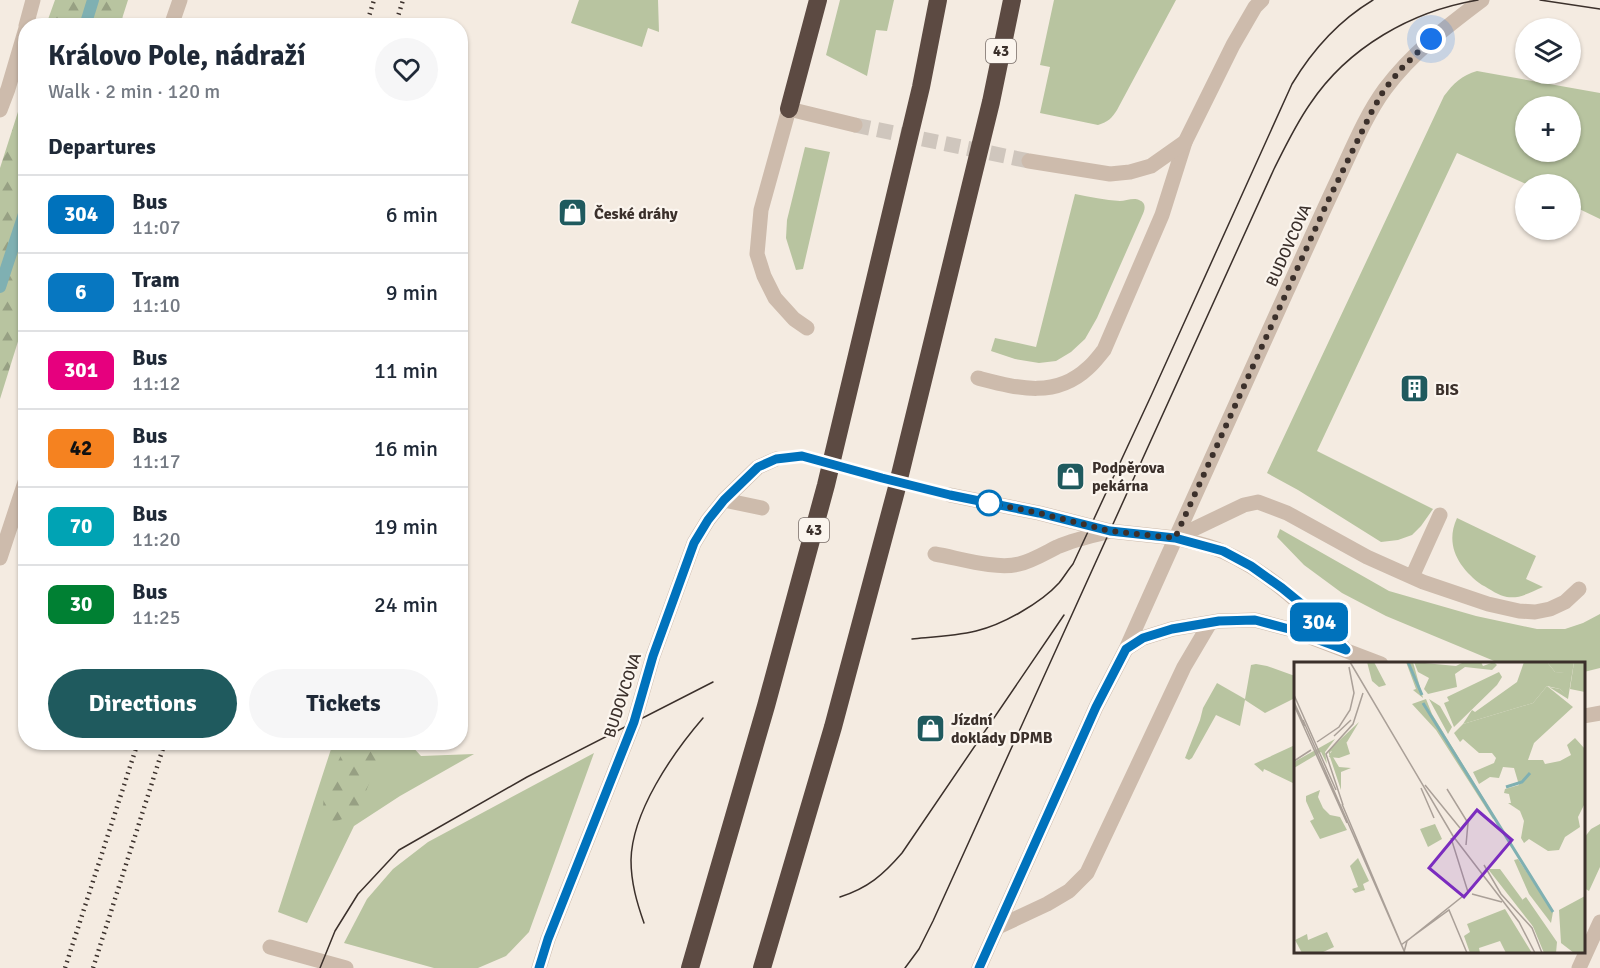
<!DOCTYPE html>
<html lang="en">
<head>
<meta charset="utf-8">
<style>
	:root { --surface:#fff; --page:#f6f6f7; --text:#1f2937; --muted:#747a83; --line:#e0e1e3; --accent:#1f5a5e }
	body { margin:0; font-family:Signika,sans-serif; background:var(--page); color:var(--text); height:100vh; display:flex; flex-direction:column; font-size:22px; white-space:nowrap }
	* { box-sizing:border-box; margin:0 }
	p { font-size:20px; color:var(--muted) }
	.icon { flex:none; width:33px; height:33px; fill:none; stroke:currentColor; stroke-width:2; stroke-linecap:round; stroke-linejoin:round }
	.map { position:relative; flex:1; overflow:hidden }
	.drawer { position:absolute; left:18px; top:18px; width:450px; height:732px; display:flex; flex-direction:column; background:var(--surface); border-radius:24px; box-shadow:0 2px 4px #0004 }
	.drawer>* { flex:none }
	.badge { padding:0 12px; border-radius:9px; font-size:21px; line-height:39px }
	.tools { position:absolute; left:1515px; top:18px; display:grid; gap:12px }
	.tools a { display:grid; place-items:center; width:66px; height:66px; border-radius:50%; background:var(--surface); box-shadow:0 2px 4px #0004; font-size:30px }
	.you { position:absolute; width:30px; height:30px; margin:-15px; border:4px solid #fff; border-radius:50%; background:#1a73e8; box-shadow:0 0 0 9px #1a73e833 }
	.map>.badge { position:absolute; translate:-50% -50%; box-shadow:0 0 0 3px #fff }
	h2 { padding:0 30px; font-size:22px; line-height:54px }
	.round { display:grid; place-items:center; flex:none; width:63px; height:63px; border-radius:32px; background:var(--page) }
	.summary { display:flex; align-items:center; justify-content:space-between; height:102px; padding:0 30px }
	h1 { font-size:28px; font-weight:800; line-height:45px }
	.action { display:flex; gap:12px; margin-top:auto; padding:12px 30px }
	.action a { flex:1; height:69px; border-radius:36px; background:var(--accent); color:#fff; font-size:24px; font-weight:800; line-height:69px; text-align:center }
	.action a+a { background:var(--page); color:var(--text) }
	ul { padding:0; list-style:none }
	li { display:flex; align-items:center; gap:18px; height:78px; padding:0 30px; border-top:2px solid var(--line) }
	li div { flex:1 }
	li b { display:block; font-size:22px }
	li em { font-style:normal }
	li .badge { min-width:66px; font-weight:700; text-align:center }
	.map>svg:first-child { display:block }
</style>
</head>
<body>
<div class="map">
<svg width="1600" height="968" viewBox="0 0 1600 968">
	<defs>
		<pattern id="forest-firs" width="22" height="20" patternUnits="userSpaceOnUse" patternTransform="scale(1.5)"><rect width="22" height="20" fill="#b8c4a0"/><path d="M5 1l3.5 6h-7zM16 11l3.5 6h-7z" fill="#97a083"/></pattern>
	</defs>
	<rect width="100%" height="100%" fill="#f4ebe1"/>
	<!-- grass -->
	<path fill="#b8c4a0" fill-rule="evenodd" d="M 579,0 L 658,0 L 659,32 L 648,28 L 642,47 L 571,23 Z
		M 840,0 L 894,0 L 887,31 L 876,30 L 867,76 L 826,55 Z
		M 1054,0 L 1176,0 L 1117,110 C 1112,118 1108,122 1098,125 L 1040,113 L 1050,67 L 1040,65 Z
		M 1477,71 L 1600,93 L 1600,219 L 1571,205 L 1570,184 L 1526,184 L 1457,153 L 1317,451 L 1433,509 L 1421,526 L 1412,535 L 1398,540 L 1381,542 L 1298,490 L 1267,473 L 1444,96 C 1453,84 1462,75 1477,71 ZM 1526,106 L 1570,106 L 1570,152 L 1526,152 Z
		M 805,147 L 830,152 L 803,269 L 796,270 L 786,238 L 787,220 Z
		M 1075,194 C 1090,197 1105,200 1120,201 C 1125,201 1134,197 1139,200 C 1147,203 1145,210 1142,216 L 1097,318 L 1085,339 L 1071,352 L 1056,361 L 1039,363 L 1015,359 L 991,351 L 995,338 L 1036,347 Z
		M 1457,518 L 1536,556 L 1526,579 L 1543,587 C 1531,592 1520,599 1507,597 C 1499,596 1490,589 1482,585 C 1460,569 1444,546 1457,518 Z
		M 1280,529 L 1389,591 L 1476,616 L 1537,629 L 1565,629 L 1583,623 L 1600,614 L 1600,668 L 1584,672 L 1584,664 L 1499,663 L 1386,616 L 1342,593 L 1304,565 L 1277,537 Z
		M 1256,664 L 1267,666 L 1295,676 L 1295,698 L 1265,713 L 1245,700 L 1240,726 L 1216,715 L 1192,758 L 1189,760 L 1185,758 L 1200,720 L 1203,708 L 1217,683 L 1245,699 L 1251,665 Z
		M 333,743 L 409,743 L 421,756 L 474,754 L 400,796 L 354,826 L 307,923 L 278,912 Z
		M 1295,745 L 1295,784 L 1264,769 L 1263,772 L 1254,764 Z
		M 594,753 L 529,932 L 506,956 L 478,968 L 434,968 L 344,943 L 367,899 L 393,869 L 428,842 Z
		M 1600,824 L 1600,867 L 1589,891 L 1584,888 L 1584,838 L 1591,829 Z"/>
	<!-- forest -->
	<path fill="url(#forest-firs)" d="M 55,0 L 128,0 L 120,25 L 46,25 Z
		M 25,90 L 25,319 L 0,399 L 0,168 Z
		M 351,743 L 385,743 L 357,814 L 322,826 L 324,791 L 343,751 Z"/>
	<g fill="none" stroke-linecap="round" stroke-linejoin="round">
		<!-- stream -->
		<path stroke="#7fb0b2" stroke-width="12" d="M 85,26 L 93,0
			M 0,287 L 26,208"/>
		<!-- street-tunnel -->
		<path stroke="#cfc6bd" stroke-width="15" stroke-dasharray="15 8" stroke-linecap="butt" d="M 855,125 L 1029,161"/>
		<!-- lane -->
		<path stroke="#cdbbac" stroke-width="15" d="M 171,26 L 180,0
			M 789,109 L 761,210 L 757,254 L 764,276 L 775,298 L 794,319 L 807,328
			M 978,378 C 1017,388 1055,399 1088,368 C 1094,363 1099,356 1104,350 L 1162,215 L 1185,142
			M 950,495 L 1039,513 L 1110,531 L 1175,538 L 1244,505 L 1258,502 L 1287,513 L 1367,557 L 1423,582 L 1488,604 L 1519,611 L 1535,612 L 1550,609 L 1565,602 L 1579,589
			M 724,500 L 762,508
			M 935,554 C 959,558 996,570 1019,564 C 1032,561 1045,553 1057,547 C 1073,540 1090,536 1107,532
			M 0,558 L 26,479
			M 1412,577 L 1440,515
			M 998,927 L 1047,904 L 1069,891 L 1087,873 L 1184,667 L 1210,623
			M 270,947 L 346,968
			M 539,968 L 548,939 L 634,722 L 653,656 L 694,543 L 708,520 L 724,500 L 758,467 L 776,459"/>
		<!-- street -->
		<path stroke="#cdbbac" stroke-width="15" d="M 26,26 L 33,0
			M 789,109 L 855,125
			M 0,110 L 8,89 L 26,28
			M 1029,161 L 1110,174 L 1130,172 L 1151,166 L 1185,142 L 1233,45 L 1255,7 L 1262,0
			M 1175,538 C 1192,542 1209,545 1224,552 C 1272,574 1307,609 1343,647
			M 1126,649 L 1143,638 L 1172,629 L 1219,621 L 1255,620 L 1289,629 L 1381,664
			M 1584,716 L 1600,713
			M 979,968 L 1096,707 L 1126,649 C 1179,530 1233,411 1286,293 C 1304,254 1321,215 1339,177 C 1353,147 1366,115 1385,89 C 1412,53 1446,27 1482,0
			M 1579,968 L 1600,922"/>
		<!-- highway -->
		<path stroke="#5c4a42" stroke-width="18" d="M 789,109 L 818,0
			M 690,968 L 766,706 L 826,485 L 921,87 L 938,0
			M 762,968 L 833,727 L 896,491 L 991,102 L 1012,0"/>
		<!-- tram -->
		<path stroke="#3b302b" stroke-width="1.5" d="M 1540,0 L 1600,9
			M 912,639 C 933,637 955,636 976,631 C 1002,625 1041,603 1059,583 C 1064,577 1068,570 1073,564 L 1151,396 L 1292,84 C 1313,49 1338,21 1373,0
			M 840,897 C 868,888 883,875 902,853 L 1064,615
			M 644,923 C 637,903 631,883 631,860 C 632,812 672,754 703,718
			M 320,968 L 335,931 L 358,894 L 399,850 L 527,777 L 713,682
			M 905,968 L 919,949 L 933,921 L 1274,169 C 1285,147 1296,124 1310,104 C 1348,47 1412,11 1478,0"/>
		<!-- rail -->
		<path stroke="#3b302b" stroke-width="4.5" stroke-dasharray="1.5 4.5" stroke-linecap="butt" d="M 366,26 L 374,0
			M 395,26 L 403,0
			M 65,968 L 138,742
			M 93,968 L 165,742"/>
	</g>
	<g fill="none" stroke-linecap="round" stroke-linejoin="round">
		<defs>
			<path id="line" d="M 539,968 L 548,939 L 634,722 L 653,656 L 694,543 L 708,520 L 724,500 L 758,467 L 776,459 L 802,456 L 882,478 L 950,495 L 1039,513 L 1110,531 L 1175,538 L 1223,551 L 1251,566 L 1282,588 L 1304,606 L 1346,650 L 1289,629 L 1255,620 L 1219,621 L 1172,629 L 1143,638 L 1126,649 L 1096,707 L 979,968"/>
		</defs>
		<!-- line casing -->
		<use href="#line" stroke="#fff" stroke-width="14"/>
		<!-- line -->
		<use href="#line" stroke="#0072bc" stroke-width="9"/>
		<!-- walk -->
		<path stroke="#3b302b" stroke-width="6" stroke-dasharray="0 10.8" d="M 989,503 L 1039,513 L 1110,531 L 1175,538 L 1328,201 L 1371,113 L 1384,90 L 1401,69 L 1431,39"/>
	</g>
	<!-- icons -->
	<defs>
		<symbol id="shop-square" viewBox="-11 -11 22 22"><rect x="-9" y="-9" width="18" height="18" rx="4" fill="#1f5a5e" stroke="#fbf5ee"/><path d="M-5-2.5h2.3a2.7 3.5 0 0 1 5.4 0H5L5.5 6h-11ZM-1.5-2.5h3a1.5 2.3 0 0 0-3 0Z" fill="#fff"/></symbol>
		<symbol id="building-square" viewBox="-11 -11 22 22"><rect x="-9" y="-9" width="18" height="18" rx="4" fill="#1f5a5e" stroke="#fbf5ee"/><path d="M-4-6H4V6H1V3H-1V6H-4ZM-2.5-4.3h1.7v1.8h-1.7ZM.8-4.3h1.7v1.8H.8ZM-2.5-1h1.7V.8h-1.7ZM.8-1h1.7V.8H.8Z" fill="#fff"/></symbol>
	</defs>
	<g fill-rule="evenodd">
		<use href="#shop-square" x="556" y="196" width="33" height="33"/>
		<use href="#building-square" x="1398" y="372" width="33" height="33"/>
		<use href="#shop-square" x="1054" y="460" width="33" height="33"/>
		<use href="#shop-square" x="914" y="712" width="33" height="33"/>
	</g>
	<!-- markers -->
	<circle fill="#fff" stroke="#0072bc" stroke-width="3" cx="989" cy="503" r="12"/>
	<g text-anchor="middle" stroke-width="4.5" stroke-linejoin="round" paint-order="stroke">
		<!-- shield labels -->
		<g fill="#fbf5ee" stroke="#756b66" stroke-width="1.5">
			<rect x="986" y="39" width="30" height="24" rx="4.5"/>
			<rect x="799" y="518" width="30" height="24" rx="4.5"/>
		</g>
		<g font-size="15" font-weight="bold" fill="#3b302b">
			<text x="1001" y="56">43</text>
			<text x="814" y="535">43</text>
		</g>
		<!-- poi labels -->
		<g font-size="16" font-weight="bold" fill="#3b302b" stroke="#fbf5ee" text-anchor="start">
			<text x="594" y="219">České dráhy</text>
			<text x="1435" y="395">BIS</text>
			<text x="1092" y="473">Podpěrova<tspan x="1092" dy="18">pekárna</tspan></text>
			<text x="951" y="725">Jízdní<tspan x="951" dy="18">doklady DPMB</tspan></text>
		</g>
		<!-- street labels -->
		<g font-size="16" fill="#3b302b" stroke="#fbf5ee">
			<text transform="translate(1288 245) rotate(-66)" y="6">BUDOVCOVA</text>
			<text transform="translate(622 695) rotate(-72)" y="6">BUDOVCOVA</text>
		</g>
	</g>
	<!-- overview -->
	<g transform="translate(1294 662)">
		<rect width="291" height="291" fill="#f4ebe1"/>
		<path d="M 253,0 L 280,0 L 274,37 L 255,25 L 266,27 L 273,34 L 270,11 L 261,10 ZM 135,37 L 146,44 L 158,65 L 154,72 ZM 52,79 L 56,92 L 45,96 L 35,95 L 39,86 ZM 26,128 L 24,135 L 29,146 L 36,153 L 46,155 L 53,168 L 26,177 L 16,159 L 20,157 L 12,139 L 12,134 ZM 64,196 L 75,219 L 69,222 L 71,228 L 61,231 L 58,227 L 64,225 L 56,204 Z" fill="#b8c4a0"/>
		<path d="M 73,0 L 80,0 L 92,23 L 85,25 L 78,19 ZM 112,0 L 119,0 L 129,36 L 119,28 L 122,27 ZM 120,0 L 162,4 L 170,0 L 187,0 L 189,4 L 200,0 L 203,3 L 198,8 L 171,5 L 161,12 L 163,25 L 134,32 L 130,27 L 135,16 L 124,10 ZM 230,0 L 253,0 L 261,10 L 277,11 L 273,35 L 266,27 L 253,24 L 239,41 L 169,62 L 178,48 L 181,50 L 223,20 ZM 132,37 L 138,52 L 201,155 L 199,157 L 142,68 L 118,42 ZM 65,60 L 53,80 L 36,90 L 45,105 L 57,106 L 47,110 L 47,128 L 34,89 ZM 41,77 L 31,90 L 33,102 L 27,90 L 0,106 L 0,100 ZM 291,234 L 291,291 L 280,291 L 267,281 L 265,248 ZM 232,235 L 263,280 L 262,291 L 250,291 L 228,238 Z" fill="#b8c4a0"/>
		<path d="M 205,10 L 208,15 L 203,23 L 160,65 L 150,41 L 155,39 L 153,35 Z" fill="#b8c4a0"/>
		<path d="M 224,197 L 259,250 L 257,261 L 235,232 L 220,198 ZM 194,207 L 206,207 L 228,237 L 245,272 ZM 211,247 L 238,291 L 212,291 L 206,279 L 185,286 L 186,291 L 176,291 L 170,274 L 176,270 L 173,262 ZM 33,270 L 40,285 L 27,291 L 8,291 L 1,278 L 13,272 L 14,278 Z" fill="#b8c4a0"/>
		<path d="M 280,0 L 291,0 L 291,30 L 276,27 ZM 253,24 L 279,45 L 240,81 L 234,98 L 249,98 L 251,102 L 266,99 L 277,93 L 273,83 L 281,76 L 291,87 L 291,141 L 284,155 L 286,165 L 271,175 L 265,188 L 254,189 L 235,177 L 230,181 L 227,176 L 230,159 L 226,149 L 214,141 L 217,141 L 215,132 L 210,131 L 211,127 L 225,123 L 220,106 L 209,105 L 205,116 L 196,115 L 185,122 L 179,110 L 200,101 L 202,96 L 198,91 L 185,91 L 169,77 L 166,80 L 160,71 L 169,62 L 239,41 ZM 141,162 L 148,177 L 134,185 L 126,167 Z" fill="#b8c4a0"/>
		<path fill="none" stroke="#7fb0b2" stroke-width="3" d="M 114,0 L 128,33M 129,41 L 259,250M 212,125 L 228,120 L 236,111"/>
		<path fill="none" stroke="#aaa098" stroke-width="1.5" d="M 56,0 L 159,174 L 225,260 L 241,291M 0,33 L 42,128M 0,40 L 11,64M 0,43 L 53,161M 9,58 L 111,291M 40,74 L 57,58M 23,80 L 45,65 L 56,48 L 60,31 L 55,5M 0,99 L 17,88M 131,123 L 166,166M 127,126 L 140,156M 153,127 L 174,161 L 172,183M 48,142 L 111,291M 49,143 L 32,92 L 59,62 L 69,31M 190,203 L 207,232 L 238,266 L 248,291M 178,232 L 208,240M 107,283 L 155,248 L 173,291M 110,290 L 113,279 L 174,230 L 157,176"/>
		<path fill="#7b2cbf" fill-opacity="0.15" stroke="#7b2cbf" stroke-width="3" d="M 183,148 L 218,178 L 170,235 L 135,206 Z"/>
		<rect width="291" height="291" fill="none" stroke="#3b302b" stroke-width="3"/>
	</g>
</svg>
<div class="tools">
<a><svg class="icon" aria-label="layers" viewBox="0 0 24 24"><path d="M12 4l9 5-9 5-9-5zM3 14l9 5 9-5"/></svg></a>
<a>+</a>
<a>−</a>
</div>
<div class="you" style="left:1431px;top:39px"></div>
<b class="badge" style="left:1319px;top:622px;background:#0072bc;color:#fff">304</b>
<section class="drawer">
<div class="summary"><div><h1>Královo Pole, nádraží</h1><p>Walk · 2 min · 120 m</p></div><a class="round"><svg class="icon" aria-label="heart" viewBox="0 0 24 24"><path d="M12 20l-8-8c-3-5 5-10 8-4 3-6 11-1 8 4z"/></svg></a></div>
<h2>Departures</h2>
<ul>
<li><span class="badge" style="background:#0072bc;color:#fff">304</span><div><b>Bus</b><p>11:07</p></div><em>6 min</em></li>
<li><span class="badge" style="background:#0777c1;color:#fff">6</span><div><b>Tram</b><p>11:10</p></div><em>9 min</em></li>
<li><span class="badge" style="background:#e6007e;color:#fff">301</span><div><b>Bus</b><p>11:12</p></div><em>11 min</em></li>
<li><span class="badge" style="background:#f58220;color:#111">42</span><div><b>Bus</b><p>11:17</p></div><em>16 min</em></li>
<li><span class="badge" style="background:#00a3b4;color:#fff">70</span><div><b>Bus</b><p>11:20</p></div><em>19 min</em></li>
<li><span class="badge" style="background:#008033;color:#fff">30</span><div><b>Bus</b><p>11:25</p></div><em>24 min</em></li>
</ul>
<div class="action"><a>Directions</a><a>Tickets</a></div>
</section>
</div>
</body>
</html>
